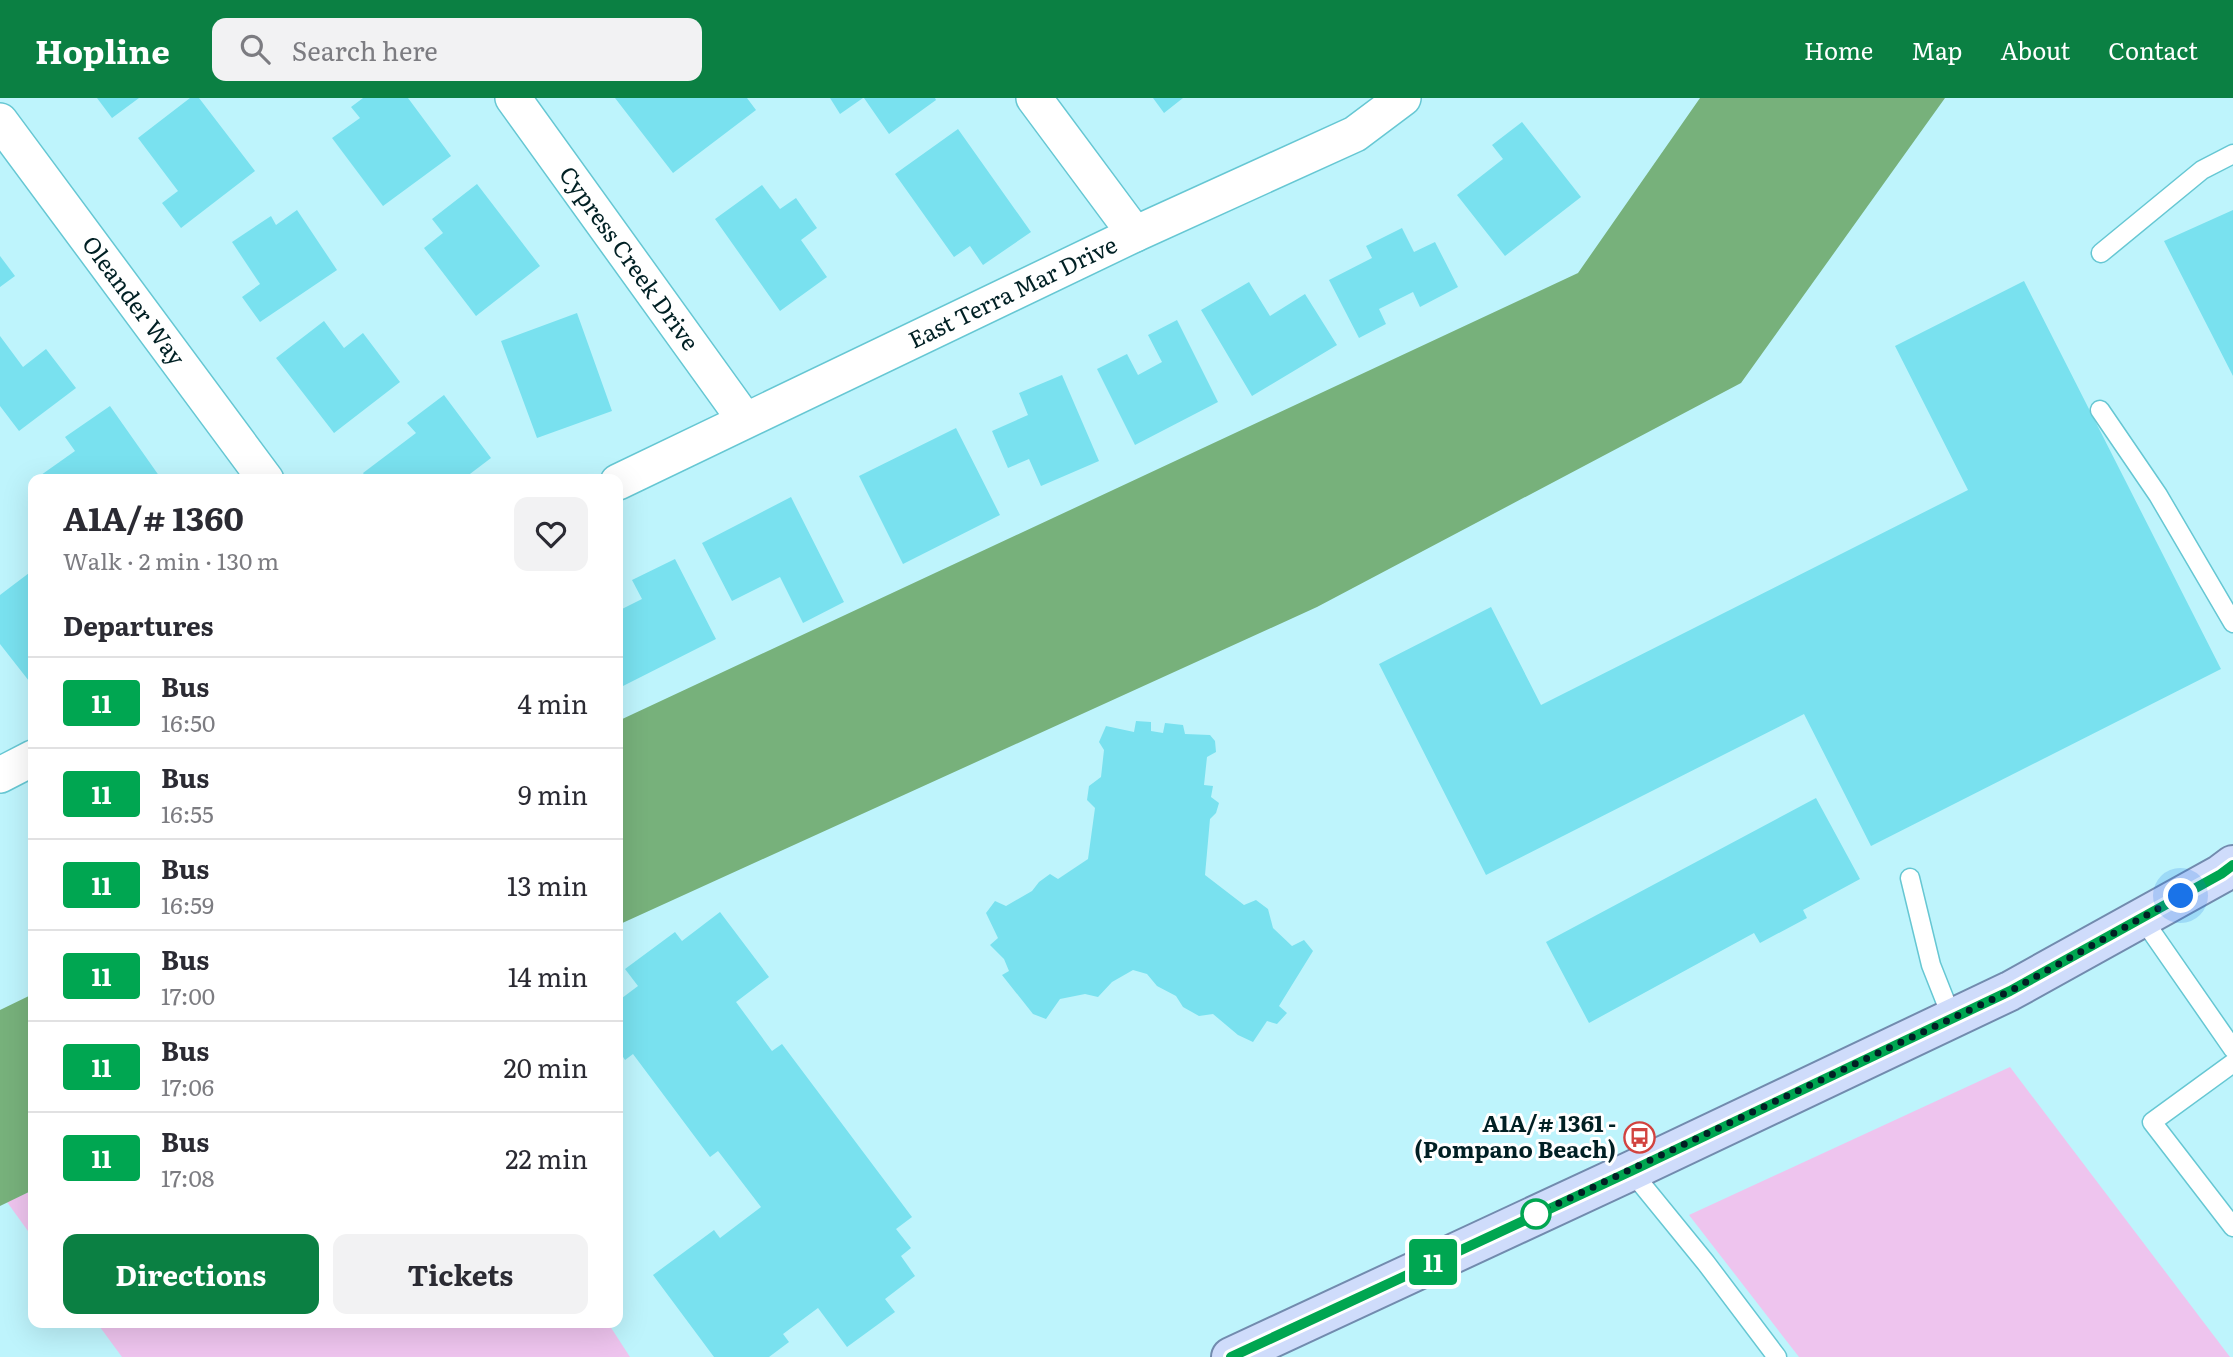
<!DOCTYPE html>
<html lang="en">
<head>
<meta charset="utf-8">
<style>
	:root { --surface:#fff; --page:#f2f2f3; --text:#2b2b33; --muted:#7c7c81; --line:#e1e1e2; --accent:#0b8043 }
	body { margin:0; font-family:Literata,serif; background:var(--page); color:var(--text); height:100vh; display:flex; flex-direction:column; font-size:26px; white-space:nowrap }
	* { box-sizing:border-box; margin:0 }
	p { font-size:23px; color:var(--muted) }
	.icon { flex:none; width:38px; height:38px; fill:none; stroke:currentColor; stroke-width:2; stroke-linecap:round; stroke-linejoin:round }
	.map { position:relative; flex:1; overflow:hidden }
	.panel { position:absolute; left:28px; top:376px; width:595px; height:854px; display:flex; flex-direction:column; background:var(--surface); border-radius:14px; box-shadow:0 7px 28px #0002 }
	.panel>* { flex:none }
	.badge { padding:0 14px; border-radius:5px; font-size:24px; line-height:46px }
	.you { position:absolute; width:35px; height:35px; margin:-18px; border:5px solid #fff; border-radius:50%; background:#1a73e8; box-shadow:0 0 0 10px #1a73e833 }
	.map>.badge { position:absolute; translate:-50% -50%; box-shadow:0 0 0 4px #fff }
	h2 { padding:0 35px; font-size:26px; line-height:63px }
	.round { display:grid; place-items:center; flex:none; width:74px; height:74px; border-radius:14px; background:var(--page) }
	.headline { display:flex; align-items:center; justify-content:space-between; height:119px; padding:0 35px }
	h1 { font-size:33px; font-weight:700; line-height:52px }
	.cta { display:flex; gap:14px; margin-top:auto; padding:14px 35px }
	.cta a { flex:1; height:80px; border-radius:14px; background:var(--accent); color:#fff; font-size:28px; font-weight:700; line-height:80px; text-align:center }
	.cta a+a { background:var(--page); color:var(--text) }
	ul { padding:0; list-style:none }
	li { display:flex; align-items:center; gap:21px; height:91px; padding:0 35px; border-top:2px solid var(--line) }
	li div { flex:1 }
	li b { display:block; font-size:26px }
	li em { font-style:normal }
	li .badge { min-width:77px; font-weight:700; text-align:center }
	header { display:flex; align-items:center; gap:42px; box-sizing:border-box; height:98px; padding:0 35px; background:var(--accent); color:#fff }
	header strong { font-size:33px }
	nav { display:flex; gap:38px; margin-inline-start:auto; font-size:24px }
	.search { width:490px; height:63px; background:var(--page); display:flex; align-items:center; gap:18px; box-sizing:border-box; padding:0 24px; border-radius:14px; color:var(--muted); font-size:26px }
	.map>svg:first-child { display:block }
</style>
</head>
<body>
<header>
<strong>Hopline</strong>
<div class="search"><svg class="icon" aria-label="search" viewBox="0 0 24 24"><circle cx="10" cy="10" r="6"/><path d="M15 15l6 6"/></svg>Search here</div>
<nav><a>Home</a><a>Map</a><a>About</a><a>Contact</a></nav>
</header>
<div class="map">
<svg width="2233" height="1259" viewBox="0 0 2233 1259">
	<rect width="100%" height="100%" fill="#bef4fc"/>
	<!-- green -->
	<path fill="#eec4ee" d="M 2010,969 L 2230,1259 L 1799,1259 L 1689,1117 Z
		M 33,1092 L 33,1140 L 7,1104 Z
		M 97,1225 L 608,1225 L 630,1259 L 122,1259 Z"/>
	<!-- water -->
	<path fill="#77b17b" d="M 1700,0 L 1945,0 L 1741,285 L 1317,509 L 618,827 L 618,623 L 1578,175 Z
		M 33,896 L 33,1092 L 0,1108 L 0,912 Z"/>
	<!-- building -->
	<path fill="#79e1ef" d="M 97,0 L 139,0 L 112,20 Z
		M 190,0 L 199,0 L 255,73 L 181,130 L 162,105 L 178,93 L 138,40 Z
		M 363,0 L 408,0 L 451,58 L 383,108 L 332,40 L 360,20 L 351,9 Z
		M 615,0 L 747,0 L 756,12 L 673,75 Z
		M 830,0 L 863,0 L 840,16 Z
		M 864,0 L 935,0 L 936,2 L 889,36 Z
		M 1153,0 L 1183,0 L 1164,15 Z
		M 1522,24 L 1581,99 L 1505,158 L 1457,97 L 1503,61 L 1492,47 Z
		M 958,31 L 1031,134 L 983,167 L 970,148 L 954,159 L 895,76 Z
		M 477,86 L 540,168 L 476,218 L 424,150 L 443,135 L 432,121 Z
		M 762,87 L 780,111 L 796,100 L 817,130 L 801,142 L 827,179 L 780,213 L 715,121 Z
		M 297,112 L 337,172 L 260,224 L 242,199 L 260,186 L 232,144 L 271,118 L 276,127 Z
		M 2233,112 L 2233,278 L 2164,143 Z
		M 1402,130 L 1414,154 L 1435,144 L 1458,189 L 1420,209 L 1413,194 L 1379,211 L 1386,226 L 1359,240 L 1329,182 L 1372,160 L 1366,148 Z
		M 0,158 L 15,178 L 0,189 Z
		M 2024,183 L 2221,571 L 1871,748 L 1804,616 L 1486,777 L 1379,566 L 1491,509 L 1541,607 L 1968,392 L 1895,248 Z
		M 1249,184 L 1270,218 L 1305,196 L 1337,247 L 1252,298 L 1201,212 Z
		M 577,215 L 612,313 L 537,340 L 501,243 Z
		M 1177,222 L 1218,304 L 1135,347 L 1097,271 L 1127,256 L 1138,277 L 1162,264 L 1148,237 Z
		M 324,223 L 344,250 L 363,235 L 400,284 L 334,335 L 276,260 Z
		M 0,238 L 23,269 L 46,251 L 76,290 L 19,333 L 0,308 Z
		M 1062,277 L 1099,363 L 1041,388 L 1029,361 L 1008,370 L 992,333 L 1028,317 L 1019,295 Z
		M 444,297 L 491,360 L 462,382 L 368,382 L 363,375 L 416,335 L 407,325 Z
		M 110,308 L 162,382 L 34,382 L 75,353 L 65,339 Z
		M 956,330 L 1000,417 L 903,466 L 859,378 Z
		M 791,399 L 844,504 L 803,525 L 780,479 L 732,503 L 702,445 Z
		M 675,461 L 716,541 L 623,588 L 618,579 L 618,513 L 642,501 L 632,482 Z
		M 33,472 L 33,580 L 29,583 L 0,546 L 0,497 Z
		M 1136,623 L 1151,624 L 1151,633 L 1163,635 L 1165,625 L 1183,627 L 1185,636 L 1210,637 L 1215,643 L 1216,654 L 1207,659 L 1204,687 L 1213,688 L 1211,699 L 1219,705 L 1216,715 L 1210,721 L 1205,777 L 1244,807 L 1256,802 L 1268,811 L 1273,830 L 1292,848 L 1304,842 L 1313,853 L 1279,908 L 1287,915 L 1277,926 L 1267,923 L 1253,944 L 1238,937 L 1213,916 L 1199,918 L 1183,909 L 1176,898 L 1157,888 L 1147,876 L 1133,872 L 1112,884 L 1098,899 L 1085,896 L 1060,901 L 1046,921 L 1033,916 L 1002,877 L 1009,873 L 1004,861 L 990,847 L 998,840 L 986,815 L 995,803 L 1006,808 L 1032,793 L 1039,784 L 1050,776 L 1058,781 L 1088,761 L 1095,710 L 1087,702 L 1089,688 L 1101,679 L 1104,652 L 1099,644 L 1106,628 L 1134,634 Z
		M 1816,700 L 1860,781 L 1803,812 L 1807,820 L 1760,845 L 1754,835 L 1589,925 L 1546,844 Z
		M 720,814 L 769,879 L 736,904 L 772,953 L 782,946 L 912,1119 L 896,1131 L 911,1150 L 901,1158 L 915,1178 L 885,1201 L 895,1214 L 847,1249 L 818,1210 L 783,1236 L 789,1244 L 769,1259 L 714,1259 L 653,1177 L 714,1132 L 720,1140 L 761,1109 L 718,1053 L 710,1059 L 633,956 L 625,962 L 618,951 L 618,903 L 638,888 L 625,871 L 675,834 L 682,843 Z"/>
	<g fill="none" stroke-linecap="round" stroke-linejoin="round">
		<defs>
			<path id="service" d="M 2101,155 L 2202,72 L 2233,56
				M 2100,312 L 2158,397 L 2233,525
				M 1910,780 L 1931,867 L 1952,920
				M 2142,820 L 2233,951
				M 2233,965 L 2152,1024 L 2233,1129
				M 1631,1073 L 1706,1165 L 1777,1259"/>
			<g id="minor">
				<path id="s1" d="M 513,0 L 745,322"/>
				<path d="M 1034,0 L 1135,136"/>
				<path id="s2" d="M 0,23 L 266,382"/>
				<path id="s3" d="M 618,384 L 1135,136 L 1355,36 L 1403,0"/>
				<path d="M 0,677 L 33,660"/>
			</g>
			<path id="primary" d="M 1231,1259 L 1631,1073 L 2010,893 L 2221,776 L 2233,767"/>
		</defs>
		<!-- service casing -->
		<use href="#service" stroke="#66c7d3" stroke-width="21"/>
		<!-- minor casing -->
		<use href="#minor" stroke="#66c7d3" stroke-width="38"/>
		<!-- primary casing -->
		<use href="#primary" stroke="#728bae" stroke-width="42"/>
		<!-- service -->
		<use href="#service" stroke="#fff" stroke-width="18"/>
		<!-- minor -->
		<use href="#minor" stroke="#fff" stroke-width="35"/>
		<!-- primary -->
		<use href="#primary" stroke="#cfdcfb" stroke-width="38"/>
	</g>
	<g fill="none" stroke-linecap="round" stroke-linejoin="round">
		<defs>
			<path id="line" d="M 1231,1259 L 1631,1073 L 2010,893 L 2221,776 L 2233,767"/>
		</defs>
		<!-- line casing -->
		<use href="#line" stroke="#fff" stroke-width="16"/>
		<!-- line -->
		<use href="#line" stroke="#00a651" stroke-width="10"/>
		<!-- walk -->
		<path stroke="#012024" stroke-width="7" stroke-dasharray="0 12.6" d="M 1536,1116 L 2010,893 L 2181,798"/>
	</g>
	<!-- icons -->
	<defs>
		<symbol id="bus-ring" viewBox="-11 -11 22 22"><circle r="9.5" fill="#fff" stroke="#d2433f" stroke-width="1.5"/><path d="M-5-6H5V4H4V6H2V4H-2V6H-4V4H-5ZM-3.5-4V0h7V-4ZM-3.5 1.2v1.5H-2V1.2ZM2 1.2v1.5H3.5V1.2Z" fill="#d2433f"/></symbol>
	</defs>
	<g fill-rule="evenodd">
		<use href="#bus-ring" x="1622" y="1022" width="35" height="35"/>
	</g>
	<!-- markers -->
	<circle fill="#fff" stroke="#00a651" stroke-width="3.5" cx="1536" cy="1116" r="14"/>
	<g text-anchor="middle" stroke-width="6" stroke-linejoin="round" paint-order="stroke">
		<!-- street labels -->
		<g font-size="23" fill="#012024" stroke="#fff">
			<text dy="8" stroke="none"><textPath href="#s1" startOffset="198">Cypress Creek Drive</textPath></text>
			<text dy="8" stroke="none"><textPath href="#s3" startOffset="438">East Terra Mar Drive</textPath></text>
			<text dy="8" stroke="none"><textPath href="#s2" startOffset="224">Oleander Way</textPath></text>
		</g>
		<!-- poi labels -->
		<g font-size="23" font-weight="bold" fill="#012024" stroke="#fff" text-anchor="end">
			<text x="1616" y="1034">A1A/# 1361 -<tspan x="1616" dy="26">(Pompano Beach)</tspan></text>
		</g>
	</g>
</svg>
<div class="you" style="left:2181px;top:798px"></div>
<b class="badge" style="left:1433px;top:1164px;background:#00a651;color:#fff">11</b>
<section class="panel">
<div class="headline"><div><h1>A1A/# 1360</h1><p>Walk · 2 min · 130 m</p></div><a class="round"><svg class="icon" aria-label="heart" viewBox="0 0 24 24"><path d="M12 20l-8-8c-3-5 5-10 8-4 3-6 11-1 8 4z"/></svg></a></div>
<h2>Departures</h2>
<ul>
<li><span class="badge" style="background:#00a651;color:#fff">11</span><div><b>Bus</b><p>16:50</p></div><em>4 min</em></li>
<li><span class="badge" style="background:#00a651;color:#fff">11</span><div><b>Bus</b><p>16:55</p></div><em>9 min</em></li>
<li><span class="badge" style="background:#00a651;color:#fff">11</span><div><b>Bus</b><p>16:59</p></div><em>13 min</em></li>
<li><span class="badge" style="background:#00a651;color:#fff">11</span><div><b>Bus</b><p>17:00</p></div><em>14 min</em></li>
<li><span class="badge" style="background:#00a651;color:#fff">11</span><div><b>Bus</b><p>17:06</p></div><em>20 min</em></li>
<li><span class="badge" style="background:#00a651;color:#fff">11</span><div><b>Bus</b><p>17:08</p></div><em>22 min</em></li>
</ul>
<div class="cta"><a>Directions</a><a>Tickets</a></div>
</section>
</div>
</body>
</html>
